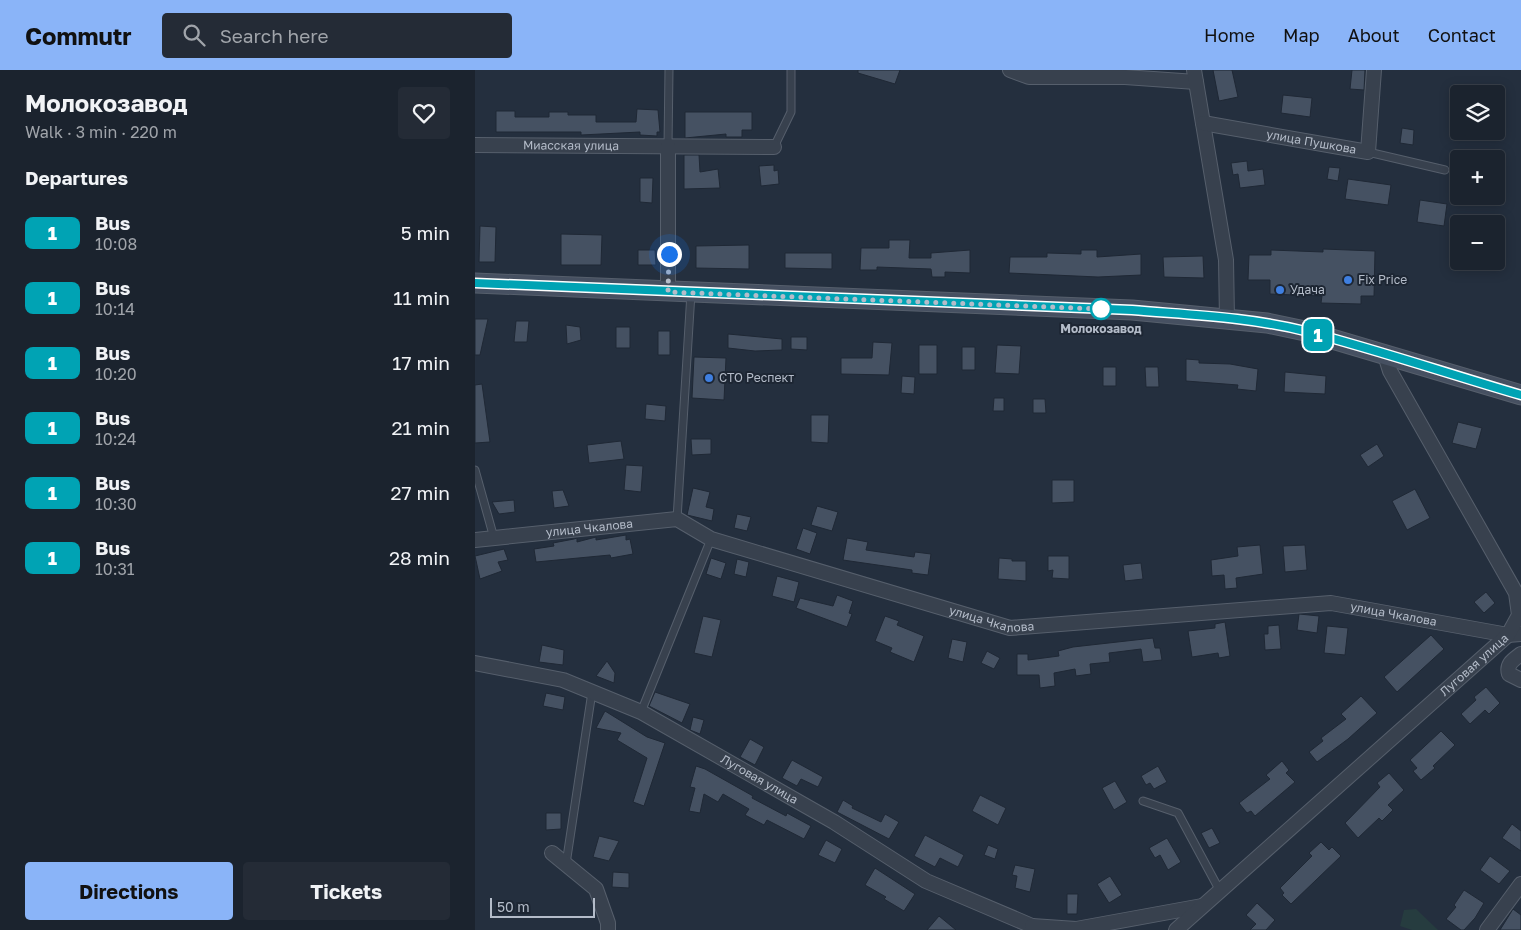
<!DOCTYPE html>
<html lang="en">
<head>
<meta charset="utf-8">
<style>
	:root { --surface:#1b232e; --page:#242b36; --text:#f1f3f6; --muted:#a0a4aa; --line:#39404a; --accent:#8ab4f8 }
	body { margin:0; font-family:"Golos Text",sans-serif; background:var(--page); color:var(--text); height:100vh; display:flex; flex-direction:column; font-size:19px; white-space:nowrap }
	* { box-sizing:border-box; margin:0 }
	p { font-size:16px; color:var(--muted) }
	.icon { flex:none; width:28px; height:28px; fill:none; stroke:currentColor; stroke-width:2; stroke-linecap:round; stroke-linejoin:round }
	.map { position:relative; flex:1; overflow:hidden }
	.sheet { display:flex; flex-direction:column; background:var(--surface); width:475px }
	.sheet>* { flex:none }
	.badge { padding:0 10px; border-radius:8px; font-size:18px; line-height:32px }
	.tools { position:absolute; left:975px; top:15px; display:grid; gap:10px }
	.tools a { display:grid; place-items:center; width:55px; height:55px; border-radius:5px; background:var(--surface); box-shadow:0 2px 12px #0003,0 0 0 1px var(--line); font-size:25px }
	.scale { position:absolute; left:15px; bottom:12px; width:105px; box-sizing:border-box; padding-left:5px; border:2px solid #b4bcc9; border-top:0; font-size:14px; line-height:18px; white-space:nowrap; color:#b4bcc9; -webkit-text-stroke:4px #1d2633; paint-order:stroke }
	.you { position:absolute; width:25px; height:25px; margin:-12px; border:4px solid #fff; border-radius:50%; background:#1a73e8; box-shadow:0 0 0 8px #1a73e833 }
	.map>.badge { position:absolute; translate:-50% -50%; box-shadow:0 0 0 2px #fff }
	h2 { padding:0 25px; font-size:19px; line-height:45px }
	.round { display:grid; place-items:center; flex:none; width:52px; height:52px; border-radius:5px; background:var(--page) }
	.summary { display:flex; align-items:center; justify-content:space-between; height:85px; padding:0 25px }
	h1 { font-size:24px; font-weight:700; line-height:38px }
	.primary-button { display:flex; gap:10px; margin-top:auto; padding:10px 25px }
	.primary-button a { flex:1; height:58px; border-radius:5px; background:var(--accent); color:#111; font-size:20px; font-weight:700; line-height:58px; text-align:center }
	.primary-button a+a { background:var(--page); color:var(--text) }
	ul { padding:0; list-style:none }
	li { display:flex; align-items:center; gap:15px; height:65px; padding:0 25px }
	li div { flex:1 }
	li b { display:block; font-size:19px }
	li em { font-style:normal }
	li .badge { min-width:55px; font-weight:700; text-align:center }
	header { display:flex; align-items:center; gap:30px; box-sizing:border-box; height:70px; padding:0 25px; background:var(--accent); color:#111 }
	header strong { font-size:24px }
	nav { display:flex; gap:28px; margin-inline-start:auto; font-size:18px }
	.search { width:350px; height:45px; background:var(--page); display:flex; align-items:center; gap:12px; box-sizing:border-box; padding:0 18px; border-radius:5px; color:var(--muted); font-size:19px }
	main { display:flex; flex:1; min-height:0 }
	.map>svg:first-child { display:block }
</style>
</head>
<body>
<header>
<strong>Commutr</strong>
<div class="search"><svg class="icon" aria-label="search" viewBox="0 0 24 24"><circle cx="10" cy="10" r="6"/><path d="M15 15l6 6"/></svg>Search here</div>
<nav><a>Home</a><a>Map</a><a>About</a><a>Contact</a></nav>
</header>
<main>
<section class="sheet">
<div class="summary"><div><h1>Молокозавод</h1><p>Walk · 3 min · 220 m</p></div><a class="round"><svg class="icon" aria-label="heart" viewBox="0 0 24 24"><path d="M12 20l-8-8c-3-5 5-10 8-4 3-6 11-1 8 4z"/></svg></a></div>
<h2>Departures</h2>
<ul>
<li><span class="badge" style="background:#00a3b4;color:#fff">1</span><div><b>Bus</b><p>10:08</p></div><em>5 min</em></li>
<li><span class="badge" style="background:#00a3b4;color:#fff">1</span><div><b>Bus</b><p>10:14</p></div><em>11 min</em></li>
<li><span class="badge" style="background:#00a3b4;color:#fff">1</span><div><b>Bus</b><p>10:20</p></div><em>17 min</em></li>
<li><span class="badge" style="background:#00a3b4;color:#fff">1</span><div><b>Bus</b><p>10:24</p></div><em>21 min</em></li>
<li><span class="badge" style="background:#00a3b4;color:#fff">1</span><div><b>Bus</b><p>10:30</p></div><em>27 min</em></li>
<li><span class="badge" style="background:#00a3b4;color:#fff">1</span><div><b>Bus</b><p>10:31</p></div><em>28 min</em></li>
</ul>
<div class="primary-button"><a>Directions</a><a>Tickets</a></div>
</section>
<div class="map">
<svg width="1046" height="860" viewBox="0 0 1046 860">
	<rect width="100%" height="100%" fill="#242f3e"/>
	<!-- green -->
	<path fill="#263c3f" d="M 941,839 L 963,860 L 937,860 L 925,856 L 929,840 Z"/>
	<!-- building -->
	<path fill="#455162" stroke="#1f2835" d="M 383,0 L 425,0 L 420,14 L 383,3 Z
		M 738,0 L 757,0 L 763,27 L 744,31 Z
		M 877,0 L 890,0 L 889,20 L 875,19 Z
		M 808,25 L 837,28 L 835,47 L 806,43 Z
		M 162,39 L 183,40 L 185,62 L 182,62 L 182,66 L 165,65 L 165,62 L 106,65 L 106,62 L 21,62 L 21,41 L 40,41 L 40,47 L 74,47 L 74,42 L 93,42 L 93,45 L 121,45 L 121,52 L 161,52 Z
		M 210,42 L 277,42 L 277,60 L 267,60 L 267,67 L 251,67 L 251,64 L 210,68 Z
		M 927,58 L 939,60 L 938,75 L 925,73 Z
		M 209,85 L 224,85 L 225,102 L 243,99 L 245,118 L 209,119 Z
		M 772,91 L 773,101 L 788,99 L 790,115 L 765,118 L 763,104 L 758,105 L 756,93 Z
		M 299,95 L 299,101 L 303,100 L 304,114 L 286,116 L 284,96 Z
		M 854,97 L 865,98 L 863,111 L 852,109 Z
		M 165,108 L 178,108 L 177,133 L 165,132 Z
		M 873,109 L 916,115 L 913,135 L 870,129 Z
		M 945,130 L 972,134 L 969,156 L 942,152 Z
		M 5,156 L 21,157 L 20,192 L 4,192 Z
		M 86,164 L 127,165 L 126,195 L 86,195 Z
		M 414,170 L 435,170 L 434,188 L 456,188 L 456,183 L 495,180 L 495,203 L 470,202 L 470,207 L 457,207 L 456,199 L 402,197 L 402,200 L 385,200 L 386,178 L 414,178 Z
		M 274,175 L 274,199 L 221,198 L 221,176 Z
		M 848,179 L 900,181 L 899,226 L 886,226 L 886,234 L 846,233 L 847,226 L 795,224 L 795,210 L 773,210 L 774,185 L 796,185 L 796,180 L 848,182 Z
		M 163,180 L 180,180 L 181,195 L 163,195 Z
		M 606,180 L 622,180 L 622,187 L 666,184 L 666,205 L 623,207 L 534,203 L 535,187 L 572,187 L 572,183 L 606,184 Z
		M 310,183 L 357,183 L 357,199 L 310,198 Z
		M 728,186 L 729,208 L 689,207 L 688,187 Z
		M 0,249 L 13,249 L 5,285 L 0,285 Z
		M 41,251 L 54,251 L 52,272 L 39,272 Z
		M 91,255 L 105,257 L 106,270 L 92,274 Z
		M 141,257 L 155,257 L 155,278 L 141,278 Z
		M 183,261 L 195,261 L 195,285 L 183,285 Z
		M 253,264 L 307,269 L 307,280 L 280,281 L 253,278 Z
		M 316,267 L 332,267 L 332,280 L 316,279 Z
		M 398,272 L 417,273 L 414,305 L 366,304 L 366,288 L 397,288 Z
		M 444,275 L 462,275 L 462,304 L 444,304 Z
		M 522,275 L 546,276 L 544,304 L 520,303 Z
		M 487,277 L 500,277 L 500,300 L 487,300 Z
		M 219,287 L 251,288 L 249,330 L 217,328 Z
		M 711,289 L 724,290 L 724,293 L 755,294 L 783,299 L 781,321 L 762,319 L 763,315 L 711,311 Z
		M 628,297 L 641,297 L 641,316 L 628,316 Z
		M 670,297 L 683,297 L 684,317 L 671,317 Z
		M 810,302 L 851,306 L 850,324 L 809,322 Z
		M 427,306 L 440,307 L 439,324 L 426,323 Z
		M 7,314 L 15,372 L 0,373 L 0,315 Z
		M 519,328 L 529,328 L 529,341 L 518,341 Z
		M 558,329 L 570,329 L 571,343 L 558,343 Z
		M 171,334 L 191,336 L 190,351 L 170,349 Z
		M 336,345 L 354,345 L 353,373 L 336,372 Z
		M 983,352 L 1007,358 L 1001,379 L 977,373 Z
		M 216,369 L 236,369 L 236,384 L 217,385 Z
		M 146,371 L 149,389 L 114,393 L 112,375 Z
		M 902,374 L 909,386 L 893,397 L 885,385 Z
		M 151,395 L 168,396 L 166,422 L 149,420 Z
		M 577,410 L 599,410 L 599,432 L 577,433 Z
		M 218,418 L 235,422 L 231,437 L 239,439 L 237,451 L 212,445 Z
		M 940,419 L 955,448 L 932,460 L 917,431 Z
		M 88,420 L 94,436 L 79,438 L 77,421 Z
		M 39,430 L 40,442 L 24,444 L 17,432 Z
		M 342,436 L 363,442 L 357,461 L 336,455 Z
		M 262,444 L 276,447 L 272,461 L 259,458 Z
		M 328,458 L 342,463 L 335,484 L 321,479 Z
		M 151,465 L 151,470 L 155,469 L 158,484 L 136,488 L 135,485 L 61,492 L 59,479 L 79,476 L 78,473 L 99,469 L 102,468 L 102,472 L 121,467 L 121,470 Z
		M 372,468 L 393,472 L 391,480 L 439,487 L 440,482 L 456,484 L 453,505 L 437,503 L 437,500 L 368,490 Z
		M 785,475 L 788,504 L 761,508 L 762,518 L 750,519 L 749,505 L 737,506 L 736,490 L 763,486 L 762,477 Z
		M 830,475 L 832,500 L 810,502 L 808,476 Z
		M 29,479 L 33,490 L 23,492 L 27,501 L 5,509 L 0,486 Z
		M 573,486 L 594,486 L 594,509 L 577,508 L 578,500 L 573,501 Z
		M 236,488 L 251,493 L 246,509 L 231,504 Z
		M 524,488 L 537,489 L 537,491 L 551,491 L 551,511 L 523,509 Z
		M 262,489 L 274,492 L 271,507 L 259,504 Z
		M 666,493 L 668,509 L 650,511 L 648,495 Z
		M 302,506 L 324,512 L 319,532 L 297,526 Z
		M 1011,522 L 1020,533 L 1009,543 L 999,532 Z
		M 362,525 L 378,531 L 374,543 L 377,544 L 372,557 L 321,538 L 325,528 L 358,536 Z
		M 824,544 L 844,546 L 842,563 L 822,560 Z
		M 228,546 L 246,550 L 237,587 L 219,583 Z
		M 410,546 L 424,551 L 422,555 L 449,566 L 439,592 L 415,582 L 417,578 L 400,571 Z
		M 750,552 L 755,586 L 744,588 L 743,583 L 717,587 L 713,561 L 740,558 L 740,554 Z
		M 804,555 L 806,579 L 790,580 L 789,564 L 793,564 L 793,556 Z
		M 852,556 L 873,558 L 870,585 L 849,583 Z
		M 956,565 L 969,579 L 922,622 L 909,607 Z
		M 678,568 L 680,578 L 685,578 L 687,590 L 668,592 L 666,579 L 634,583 L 635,592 L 615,594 L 616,604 L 601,606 L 600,599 L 579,603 L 580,616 L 565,618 L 564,605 L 542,605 L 542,584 L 553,584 L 553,590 L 584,586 L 583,581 L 598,577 Z
		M 477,569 L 492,572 L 488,592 L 473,588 Z
		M 67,575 L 89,580 L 88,595 L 64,592 Z
		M 512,581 L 525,588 L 519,599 L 506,593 Z
		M 132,591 L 140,603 L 139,613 L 121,606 Z
		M 1011,617 L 1025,633 L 1014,644 L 1010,640 L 995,654 L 986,644 L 1001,630 L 999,627 Z
		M 180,622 L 215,634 L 207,653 L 174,636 Z
		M 71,623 L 90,627 L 88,640 L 68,636 Z
		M 886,626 L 902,643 L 873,669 L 842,692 L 834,682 L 848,671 L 846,668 L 871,649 L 866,644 Z
		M 130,641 L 172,667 L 190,673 L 169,736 L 158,732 L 172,688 L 142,670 L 146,663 L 121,658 Z
		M 218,647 L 229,650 L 225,664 L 215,660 Z
		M 966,661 L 980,675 L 958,696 L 960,698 L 946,710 L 938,701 L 942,698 L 935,690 Z
		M 275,669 L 289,677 L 280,695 L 265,687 Z
		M 317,690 L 348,707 L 343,717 L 326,709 L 322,716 L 307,708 Z
		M 807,691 L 814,700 L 811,703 L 820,712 L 780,746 L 776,741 L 772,743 L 764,733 L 795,709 L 791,705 Z
		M 221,696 L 230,699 L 278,726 L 277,728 L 311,746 L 312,743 L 336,756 L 329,769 L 292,750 L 289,755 L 270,745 L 274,739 L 248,724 L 243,732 L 229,724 L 225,743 L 214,741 L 220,718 L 215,717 Z
		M 683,696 L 692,712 L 679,719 L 675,713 L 671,715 L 666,706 Z
		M 914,703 L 929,720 L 913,735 L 918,740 L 907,751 L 904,748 L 883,768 L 870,753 L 905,717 L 902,713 Z
		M 640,711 L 652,732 L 639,740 L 627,718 Z
		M 505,725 L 531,738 L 523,755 L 497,741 Z
		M 368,730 L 378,736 L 377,738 L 406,752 L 410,744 L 424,752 L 414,769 L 362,742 Z
		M 71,743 L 86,743 L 86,759 L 71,760 Z
		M 1037,754 L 1046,761 L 1046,781 L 1027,768 Z
		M 737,758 L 745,773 L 734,778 L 726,763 Z
		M 450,765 L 489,785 L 483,797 L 465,788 L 460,797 L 439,786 Z
		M 124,766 L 144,771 L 134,791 L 118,787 Z
		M 692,768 L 706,792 L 693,800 L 685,785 L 680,788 L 674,778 Z
		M 351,770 L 367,779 L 360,793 L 343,785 Z
		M 846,772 L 854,780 L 857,777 L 866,786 L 816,834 L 807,825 L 809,823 L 805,818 L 837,786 L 834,783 Z
		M 513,775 L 523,779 L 520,789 L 509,785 Z
		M 1015,786 L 1035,801 L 1024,814 L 1005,800 Z
		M 540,795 L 560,799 L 555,822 L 540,818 L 542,806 L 537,805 Z
		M 400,798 L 440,824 L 429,841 L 409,829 L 411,827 L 390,815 Z
		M 138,802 L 154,803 L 154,818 L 137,817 Z
		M 635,806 L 647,825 L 634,833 L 622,814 Z
		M 989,820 L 1009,833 L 1000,848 L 989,860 L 986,860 L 971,849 L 981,837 L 979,835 Z
		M 592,824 L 603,824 L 602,844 L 592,844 Z
		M 782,833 L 800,850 L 791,860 L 775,860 L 781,854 L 771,845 Z
		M 1038,839 L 1046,845 L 1046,860 L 1025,860 Z
		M 464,846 L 481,860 L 452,860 Z"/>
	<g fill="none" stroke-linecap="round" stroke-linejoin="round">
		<defs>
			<path id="lane" d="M 193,76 L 194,0
				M 299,77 L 316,42 L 316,0
				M 893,82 L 970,100
				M 0,400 L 19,468
				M 202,449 L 216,223
				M 166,642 L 236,469
				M 668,731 L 703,743 L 745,821
				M 91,794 L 117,622"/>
			<g id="street">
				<path d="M 535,0 L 554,7 L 650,7 L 721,12"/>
				<path d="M 719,0 L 751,190 L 752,249"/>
				<path id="s1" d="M 728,53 L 893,82 L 899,0"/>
				<path id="s2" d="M 0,75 L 299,77"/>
				<path d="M 193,76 L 193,222"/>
				<path id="s3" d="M 0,470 L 202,449 L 236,469 L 535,558 L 856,533 L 1033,565 L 1046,564"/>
				<path d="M 1046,584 C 1038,590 1031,594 1034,604 L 1046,610"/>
				<path id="s4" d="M 0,593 L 88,610 L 166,642 L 359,752 L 451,811 L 557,856 L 560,860"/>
				<path d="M 77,783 L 121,819 L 133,853 L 133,860"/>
				<path d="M 557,856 L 601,859 L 727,836"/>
				<path id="s5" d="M 701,860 L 1033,565 L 1044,545 L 1041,523 L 915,301 L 910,285"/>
				<path d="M 1012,860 L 1046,814"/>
			</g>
			<path id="secondary" d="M 0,213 L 657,240 L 792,253 L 830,261 L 1046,325"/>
		</defs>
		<!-- lane casing -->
		<use href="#lane" stroke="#565f6c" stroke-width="9"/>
		<!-- street casing -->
		<use href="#street" stroke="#565f6c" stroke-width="16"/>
		<!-- secondary casing -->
		<use href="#secondary" stroke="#565f6c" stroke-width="21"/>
		<!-- lane -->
		<use href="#lane" stroke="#38414e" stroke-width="7"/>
		<!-- street -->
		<use href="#street" stroke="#38414e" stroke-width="14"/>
		<!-- secondary -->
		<use href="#secondary" stroke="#465061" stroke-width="19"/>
	</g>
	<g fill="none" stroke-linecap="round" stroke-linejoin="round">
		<defs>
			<path id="line" d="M 0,213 L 657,240 C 714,245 774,247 830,261 C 903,280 974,304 1046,325"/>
		</defs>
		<!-- line casing -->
		<use href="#line" stroke="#fff" stroke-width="11"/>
		<!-- line -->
		<use href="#line" stroke="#00a3b4" stroke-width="8"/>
		<!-- walk -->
		<path stroke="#b4bcc9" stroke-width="5" stroke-dasharray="0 9" d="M 194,184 L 193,222 L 626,239"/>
	</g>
	<!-- markers -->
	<g fill="#3f7fe0" stroke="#1d2633" stroke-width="2">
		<circle cx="873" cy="210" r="5"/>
		<circle cx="805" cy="220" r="5"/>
		<circle cx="234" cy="308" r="5"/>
	</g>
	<circle fill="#fff" stroke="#00a3b4" stroke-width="2.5" cx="626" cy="239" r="10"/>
	<g text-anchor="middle" stroke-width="4" stroke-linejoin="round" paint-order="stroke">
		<!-- street labels -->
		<g font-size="12" fill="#b4bcc9" stroke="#1d2633">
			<text dy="4" stroke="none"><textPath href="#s1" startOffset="110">улица Пушкова</textPath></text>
			<text dy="4" stroke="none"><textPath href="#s2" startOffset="96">Миасская улица</textPath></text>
			<text dy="4" stroke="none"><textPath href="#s3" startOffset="115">улица Чкалова</textPath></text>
			<text dy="4" stroke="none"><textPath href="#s3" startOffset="940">улица Чкалова</textPath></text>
			<text dy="4" stroke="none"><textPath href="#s3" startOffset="535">улица Чкалова</textPath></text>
			<text dy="4" stroke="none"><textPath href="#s5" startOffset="399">Луговая улица</textPath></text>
			<text dy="4" stroke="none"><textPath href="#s4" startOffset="310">Луговая улица</textPath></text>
		</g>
		<!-- poi labels -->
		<g font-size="12" fill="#b4bcc9" stroke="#1d2633" text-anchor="start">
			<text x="883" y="214">Fix Price</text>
			<text x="815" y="224">Удача</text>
			<text x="244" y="312">СТО Респект</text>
		</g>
		<!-- stop labels -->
		<g font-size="12" font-weight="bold" fill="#b4bcc9" stroke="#1d2633">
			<text x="626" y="263">Молокозавод</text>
		</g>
	</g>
</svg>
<div class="tools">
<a><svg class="icon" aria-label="layers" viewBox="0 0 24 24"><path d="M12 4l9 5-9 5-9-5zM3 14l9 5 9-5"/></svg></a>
<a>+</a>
<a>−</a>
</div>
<div class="scale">50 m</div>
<div class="you" style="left:194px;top:184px"></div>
<b class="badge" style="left:843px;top:265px;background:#00a3b4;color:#fff">1</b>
</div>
</main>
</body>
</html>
